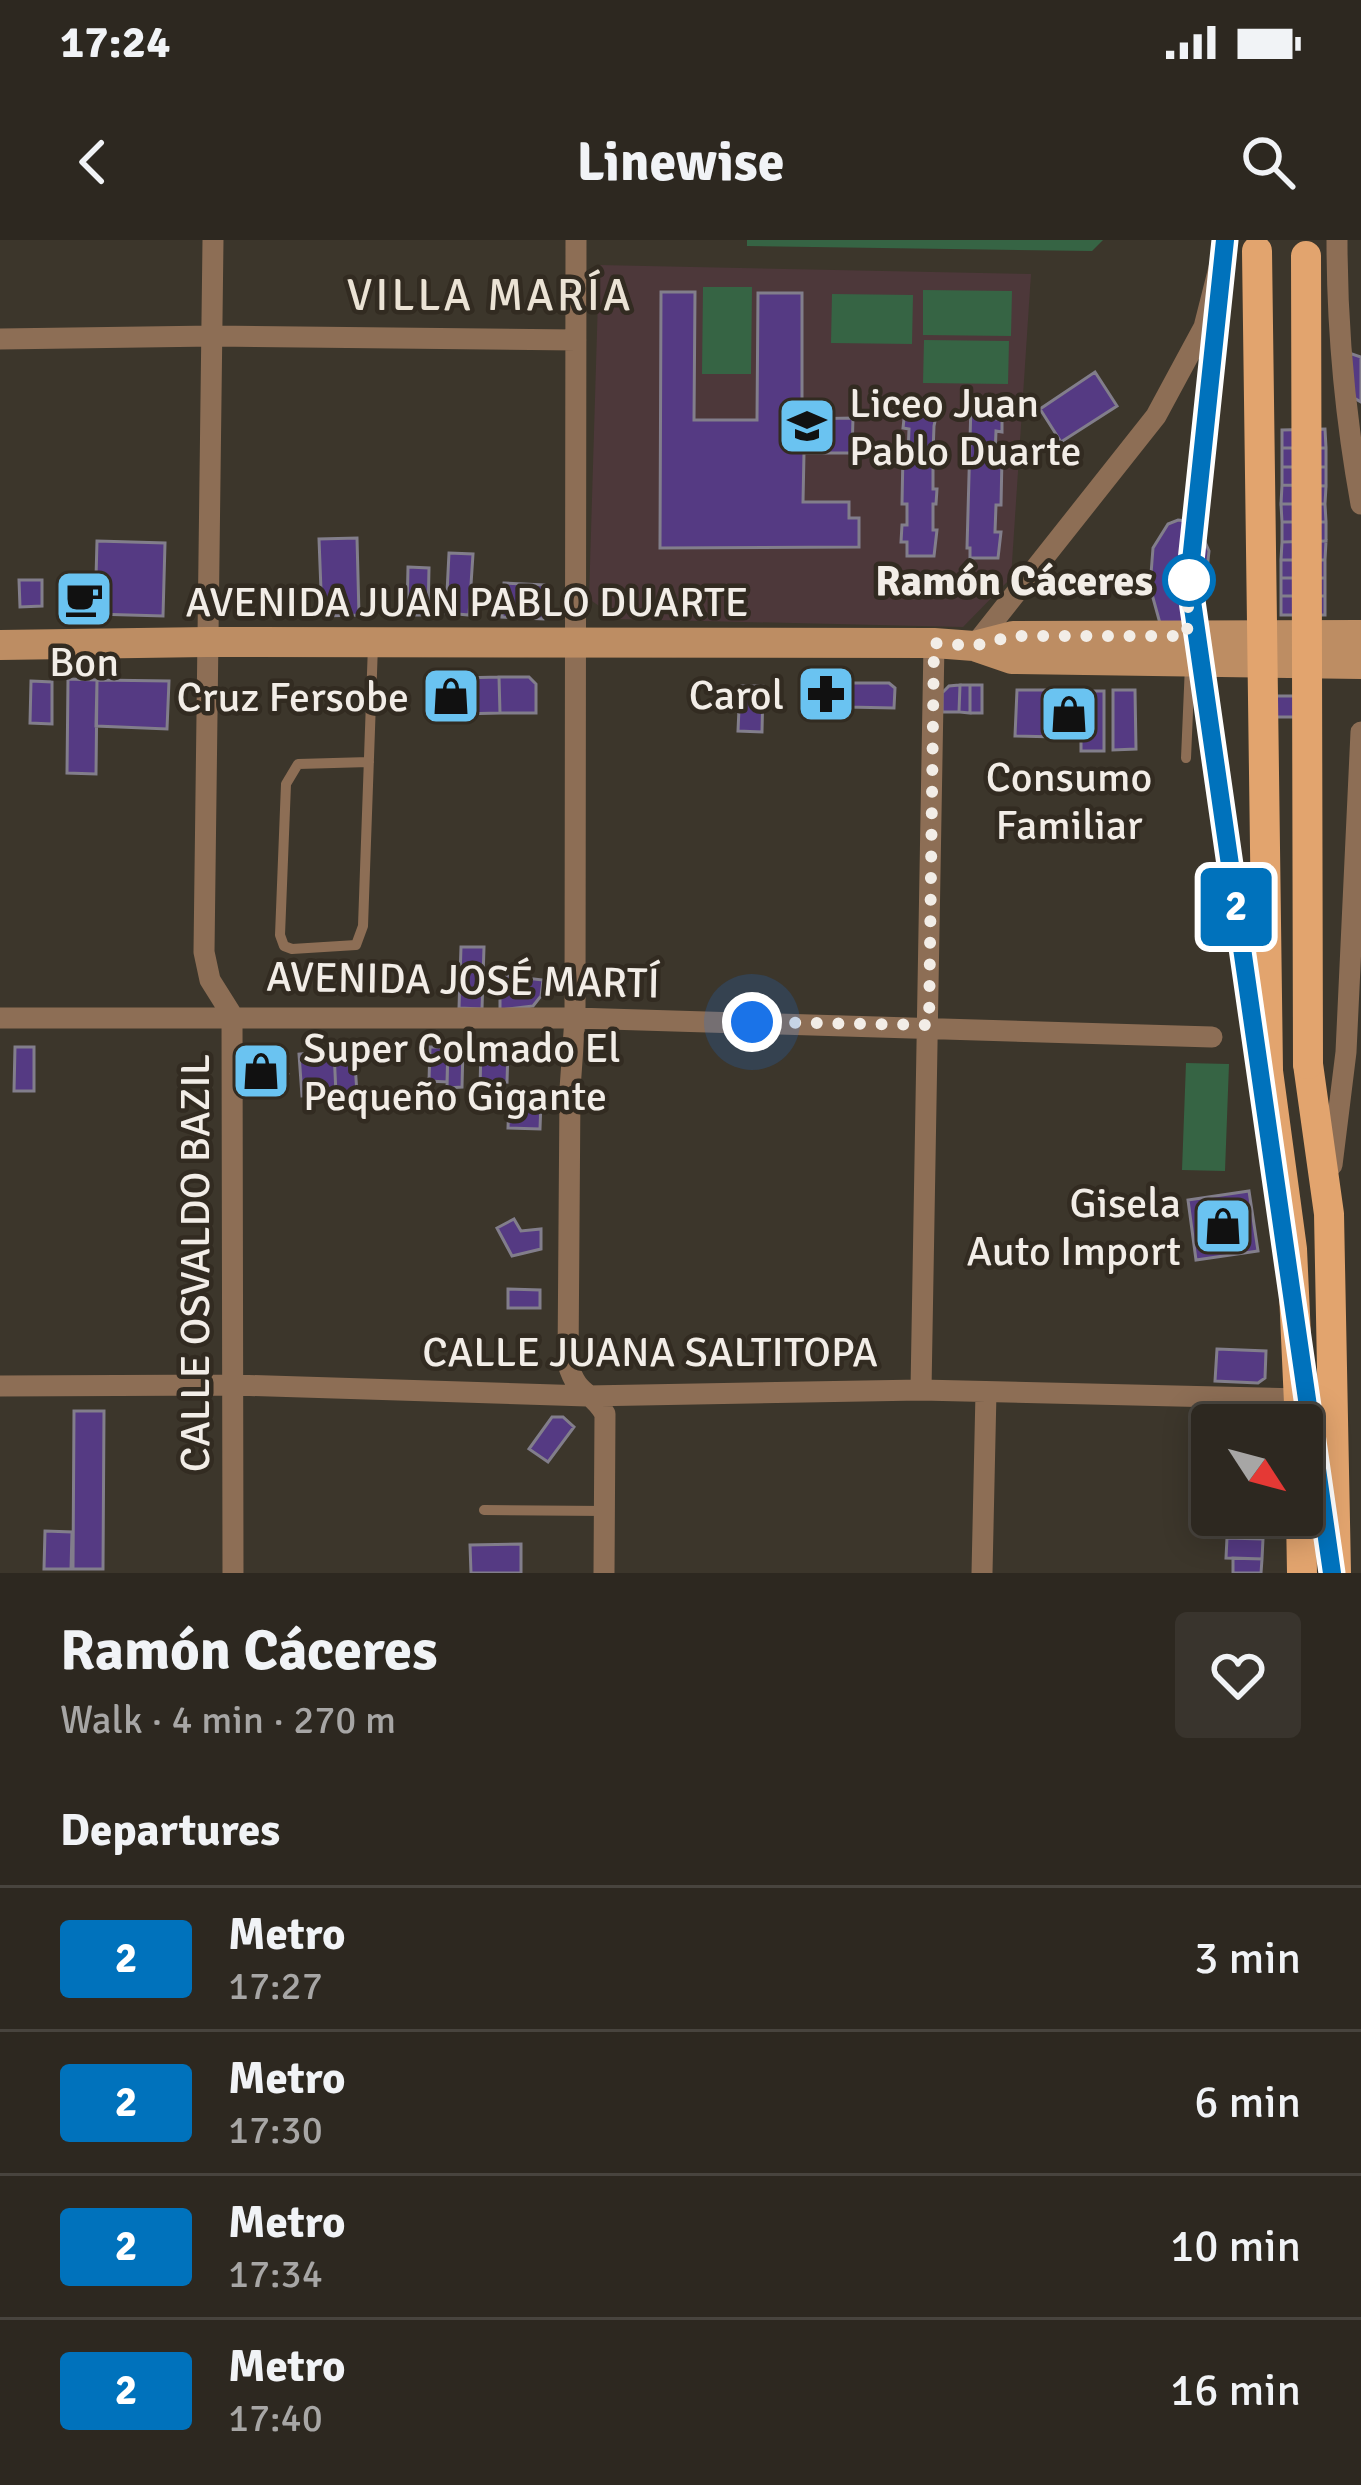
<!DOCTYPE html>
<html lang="en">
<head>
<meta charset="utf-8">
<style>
	:root { --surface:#2d2820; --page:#39342d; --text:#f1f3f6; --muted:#a7a6a5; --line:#48443e }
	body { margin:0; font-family:Signika,sans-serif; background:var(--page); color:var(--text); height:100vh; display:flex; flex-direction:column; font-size:45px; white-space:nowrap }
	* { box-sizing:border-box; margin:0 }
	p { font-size:39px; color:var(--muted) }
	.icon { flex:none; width:66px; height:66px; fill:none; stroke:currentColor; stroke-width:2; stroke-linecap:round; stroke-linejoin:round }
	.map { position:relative; height:1333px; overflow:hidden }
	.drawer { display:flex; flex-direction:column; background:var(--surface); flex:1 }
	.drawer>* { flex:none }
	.badge { padding:0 24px; border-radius:9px; font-size:42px; line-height:78px }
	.needle { width:78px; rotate:126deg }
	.tools { position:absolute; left:1191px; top:1164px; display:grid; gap:24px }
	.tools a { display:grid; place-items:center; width:132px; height:132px; border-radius:12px; background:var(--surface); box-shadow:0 6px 30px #0003,0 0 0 3px var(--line); font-size:60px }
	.you { position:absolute; width:60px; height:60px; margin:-30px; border:9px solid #fff; border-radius:50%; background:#1a73e8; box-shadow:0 0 0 18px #1a73e833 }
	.map>.badge { position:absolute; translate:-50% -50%; box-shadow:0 0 0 6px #fff }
	h2 { padding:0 60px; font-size:45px; line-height:108px }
	.round { display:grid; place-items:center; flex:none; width:126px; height:126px; border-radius:12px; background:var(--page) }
	.headline { display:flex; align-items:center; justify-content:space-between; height:204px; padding:0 60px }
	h1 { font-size:57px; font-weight:700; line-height:90px }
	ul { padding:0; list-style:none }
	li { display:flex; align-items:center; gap:36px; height:144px; padding:0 60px; border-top:3px solid var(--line) }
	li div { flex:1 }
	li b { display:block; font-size:45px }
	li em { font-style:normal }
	li .badge { min-width:132px; font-weight:700; text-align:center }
	.status { display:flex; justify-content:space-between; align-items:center; height:84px; padding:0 60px; background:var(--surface); direction:ltr }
	.status svg { height:33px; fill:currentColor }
	header { display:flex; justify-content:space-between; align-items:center; height:156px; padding:0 60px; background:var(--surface); font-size:54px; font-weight:700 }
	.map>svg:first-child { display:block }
</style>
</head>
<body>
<div class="status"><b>17:24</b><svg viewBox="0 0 49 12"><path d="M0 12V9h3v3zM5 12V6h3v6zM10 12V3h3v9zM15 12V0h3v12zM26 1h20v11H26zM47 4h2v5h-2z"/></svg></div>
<header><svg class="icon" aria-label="back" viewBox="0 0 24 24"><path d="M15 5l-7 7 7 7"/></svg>Linewise<svg class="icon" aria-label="search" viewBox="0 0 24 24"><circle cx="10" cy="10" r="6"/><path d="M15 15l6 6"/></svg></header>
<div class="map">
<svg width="1361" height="1333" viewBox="0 0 1361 1333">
	<rect width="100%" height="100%" fill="#3c362b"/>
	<!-- education -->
	<path fill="#4d383a" d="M 599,25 L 1031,34 L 1011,338 L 963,387 L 618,379 L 589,359 Z"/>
	<!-- garden -->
	<path fill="#366444" d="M 747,0 L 1103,0 L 1092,11 L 747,6 Z
		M 703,47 L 752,47 L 751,134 L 702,134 Z
		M 923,50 L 1012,51 L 1011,96 L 923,95 Z
		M 832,54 L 913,55 L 912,104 L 831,103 Z
		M 924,100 L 1009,101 L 1008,144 L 923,143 Z
		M 1186,823 L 1229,824 L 1225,931 L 1182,930 Z"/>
	<!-- building -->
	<path fill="#553a83" stroke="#827e8b" stroke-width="3" d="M 661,52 L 695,52 L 694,180 L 757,180 L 758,53 L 802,53 L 802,179 L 853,178 L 852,213 L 804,213 L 803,262 L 849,262 L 849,278 L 859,278 L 859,307 L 660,308 Z
		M 1346,112 L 1361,117 L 1361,162 L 1345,153 Z
		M 1095,132 L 1117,166 L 1061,202 L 1040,169 Z
		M 906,161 L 934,161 L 937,172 L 934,186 L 933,213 L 937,213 L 937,227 L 933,227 L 933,249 L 937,249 L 936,264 L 933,264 L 933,290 L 937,290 L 934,316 L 907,316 L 907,302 L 901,302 L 902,285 L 907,285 L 907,264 L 902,264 L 903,213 L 908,214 L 909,189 L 903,188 Z
		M 971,164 L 997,164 L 997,179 L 1002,179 L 1002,192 L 996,191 L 995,217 L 1002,217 L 1001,265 L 996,265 L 995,292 L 1001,292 L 998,318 L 970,318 L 970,308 L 967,308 Z
		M 1325,189 L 1326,208 L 1282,208 L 1282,190 Z
		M 1282,208 L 1326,208 L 1326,227 L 1282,227 Z
		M 1282,227 L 1326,227 L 1326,246 L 1282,245 Z
		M 1282,245 L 1326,246 L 1325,264 L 1281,264 Z
		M 1281,264 L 1325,264 L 1326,282 L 1282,282 Z
		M 1178,280 L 1187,281 L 1200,291 L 1209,311 L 1201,386 L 1161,387 L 1150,347 L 1153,308 L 1168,284 Z
		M 1282,282 L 1326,282 L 1326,301 L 1282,302 Z
		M 357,298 L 359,375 L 322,376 L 319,299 Z
		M 97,301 L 165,303 L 163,376 L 95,374 Z
		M 1326,301 L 1325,320 L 1281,320 L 1282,302 Z
		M 449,313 L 473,314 L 469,375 L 446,373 Z
		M 1281,320 L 1325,320 L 1325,338 L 1281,338 Z
		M 408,327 L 429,328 L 428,375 L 407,375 Z
		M 1281,338 L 1325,338 L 1325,356 L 1281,356 Z
		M 19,340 L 42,340 L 42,366 L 20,367 Z
		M 504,343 L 544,345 L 543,379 L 502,377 Z
		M 90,344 L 91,373 L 77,373 L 76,345 Z
		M 1281,356 L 1325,356 L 1325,375 L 1281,375 Z
		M 499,437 L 529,437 L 536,444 L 536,473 L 500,473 Z
		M 499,437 L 500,473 L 459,474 L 459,438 Z
		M 442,438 L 459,438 L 459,474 L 442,474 Z
		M 68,439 L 97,440 L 96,534 L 67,533 Z
		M 97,440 L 169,441 L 167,489 L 96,486 Z
		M 31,441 L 52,442 L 52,484 L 30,483 Z
		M 806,441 L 848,443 L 847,467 L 805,466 Z
		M 848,443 L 889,443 L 895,448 L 894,468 L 847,467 Z
		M 960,445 L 959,472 L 942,472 L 942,453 L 949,446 Z
		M 960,445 L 970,445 L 970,473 L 959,472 Z
		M 970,445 L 982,445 L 982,473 L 970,473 Z
		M 740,446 L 763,446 L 762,492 L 738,491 Z
		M 1017,450 L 1057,450 L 1056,497 L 1015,496 Z
		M 1057,450 L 1081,451 L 1080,498 L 1056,497 Z
		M 1113,450 L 1135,450 L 1136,509 L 1113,510 Z
		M 1081,451 L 1104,451 L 1104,511 L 1081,511 Z
		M 1267,456 L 1297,456 L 1297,477 L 1267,477 Z
		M 461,707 L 484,707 L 482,769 L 459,768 Z
		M 500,735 L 543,740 L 541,756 L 533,766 L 500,770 Z
		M 15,807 L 34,807 L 34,851 L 14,851 Z
		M 430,807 L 448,807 L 447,842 L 429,841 Z
		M 448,807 L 463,807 L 462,847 L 447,848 Z
		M 481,808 L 508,810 L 507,842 L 496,841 L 496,849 L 480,848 Z
		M 354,810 L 357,853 L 336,854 L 334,811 Z
		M 334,811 L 336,854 L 302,856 L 299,814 Z
		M 259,820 L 288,834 L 280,852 L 250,837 Z
		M 509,861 L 541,861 L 540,889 L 508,888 Z
		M 1249,951 L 1258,1011 L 1196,1020 L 1188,960 Z
		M 514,979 L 521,991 L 541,989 L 541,1009 L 512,1016 L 497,988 Z
		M 508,1049 L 540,1050 L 540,1068 L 508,1068 Z
		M 1217,1109 L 1266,1111 L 1265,1138 L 1258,1143 L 1215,1141 Z
		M 74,1171 L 104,1171 L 103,1329 L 73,1329 Z
		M 552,1177 L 563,1177 L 574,1187 L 548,1222 L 529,1209 Z
		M 45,1291 L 72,1292 L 71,1329 L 44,1329 Z
		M 1227,1298 L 1263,1299 L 1262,1319 L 1226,1318 Z
		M 521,1304 L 521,1333 L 471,1333 L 470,1305 Z
		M 1233,1318 L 1262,1319 L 1261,1333 L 1233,1333 Z"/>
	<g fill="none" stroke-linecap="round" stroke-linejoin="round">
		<!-- service -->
		<path stroke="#8d6e55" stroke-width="10" d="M 1186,518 L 1190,425
			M 369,522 L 298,524 L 286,544 L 280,695 L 284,706 L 292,709 L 356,705 L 363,686 L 373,405
			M 484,1270 L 605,1271"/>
		<!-- minor -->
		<path stroke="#8d6e55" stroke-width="21" d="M 213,0 L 204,712 L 210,740 L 232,775 L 233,1333
			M 576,0 L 575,778 L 570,849 L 568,1124 C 578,1158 591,1149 605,1174 L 604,1333
			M 1337,0 C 1337,90 1345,176 1361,264
			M 0,99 L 214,96 L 576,100
			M 974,406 L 1156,176 L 1204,87 L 1226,0
			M 0,778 L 575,778 L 1212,797
			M 1332,925 L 1346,812 L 1361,492
			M 0,1146 L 235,1145 L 587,1156 L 921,1150 L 1300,1159
			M 921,1150 L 934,403
			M 982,1333 L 986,1152"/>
		<!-- secondary -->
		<path stroke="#bd8d63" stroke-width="30" d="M 0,405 L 207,402 L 934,403 L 974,406 L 1012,419 L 1361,424
			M 974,406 L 1013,396 L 1361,395"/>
		<!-- primary -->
		<path stroke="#e2a46e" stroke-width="30" d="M 1308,824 L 1329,974 L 1336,1333
			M 1268,831 L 1292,1009 L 1300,1185
			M 1301,1275 L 1302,1333"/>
		<!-- primary-bridge -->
		<path stroke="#e2a46e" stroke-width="30" d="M 1257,11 L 1268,831
			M 1306,16 L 1308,824"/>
	</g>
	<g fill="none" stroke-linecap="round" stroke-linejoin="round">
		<defs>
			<path id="line" d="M 1225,0 L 1189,340 L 1332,1333"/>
		</defs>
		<!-- line casing -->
		<use href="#line" stroke="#fff" stroke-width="27"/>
		<!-- line -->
		<use href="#line" stroke="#0072bc" stroke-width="18"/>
		<!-- walk -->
		<path stroke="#f2ede7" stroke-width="12" stroke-dasharray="0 21.6" d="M 752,782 L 929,785 L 934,403 L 974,406 L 1013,396 L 1187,396 L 1189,340"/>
	</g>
	<!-- icons -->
	<defs>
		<symbol id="school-square" viewBox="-11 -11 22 22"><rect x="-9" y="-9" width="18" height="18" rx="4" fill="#6ac3f1" stroke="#322b21"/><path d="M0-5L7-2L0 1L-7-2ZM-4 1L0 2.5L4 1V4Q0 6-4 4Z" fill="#111"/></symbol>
		<symbol id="cafe-square" viewBox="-11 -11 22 22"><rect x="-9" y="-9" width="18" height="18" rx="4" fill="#6ac3f1" stroke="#322b21"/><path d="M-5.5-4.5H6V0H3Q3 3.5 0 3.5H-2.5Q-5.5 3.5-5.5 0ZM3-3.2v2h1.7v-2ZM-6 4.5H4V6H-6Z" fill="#111"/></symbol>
		<symbol id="pharmacy-square" viewBox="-11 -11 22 22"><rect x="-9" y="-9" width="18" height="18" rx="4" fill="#6ac3f1" stroke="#322b21"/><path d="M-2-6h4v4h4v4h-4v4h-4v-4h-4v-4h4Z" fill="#111"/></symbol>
		<symbol id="shop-square" viewBox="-11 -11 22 22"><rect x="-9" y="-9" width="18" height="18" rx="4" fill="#6ac3f1" stroke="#322b21"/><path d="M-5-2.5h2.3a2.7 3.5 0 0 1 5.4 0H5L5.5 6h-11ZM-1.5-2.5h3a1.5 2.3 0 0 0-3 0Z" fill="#111"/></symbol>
	</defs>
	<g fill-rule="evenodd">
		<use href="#school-square" x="774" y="153" width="66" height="66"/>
		<use href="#cafe-square" x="51" y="326" width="66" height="66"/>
		<use href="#pharmacy-square" x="793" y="421" width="66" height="66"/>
		<use href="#shop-square" x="418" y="423" width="66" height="66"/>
		<use href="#shop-square" x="1036" y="441" width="66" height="66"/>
		<use href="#shop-square" x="228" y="798" width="66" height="66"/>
		<use href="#shop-square" x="1190" y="953" width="66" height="66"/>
	</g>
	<!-- markers -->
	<circle fill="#fff" stroke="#0072bc" stroke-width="6" cx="1189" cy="340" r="24"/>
	<g text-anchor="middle" stroke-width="9" stroke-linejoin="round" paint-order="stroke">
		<!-- poi labels -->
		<g font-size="42" fill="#f2ede7" stroke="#322b21" text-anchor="end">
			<text x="849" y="177" text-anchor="start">Liceo Juan<tspan x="849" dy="48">Pablo Duarte</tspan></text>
			<text x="84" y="436" text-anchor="middle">Bon</text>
			<text x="784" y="469">Carol</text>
			<text x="409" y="471">Cruz Fersobe</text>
			<text x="1069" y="551" text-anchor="middle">Consumo<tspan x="1069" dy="48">Familiar</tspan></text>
			<text x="303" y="822" text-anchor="start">Super Colmado El<tspan x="303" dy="48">Pequeño Gigante</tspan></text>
			<text x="1181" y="977">Gisela<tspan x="1181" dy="48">Auto Import</tspan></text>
		</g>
		<!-- stop labels -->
		<g font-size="42" font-weight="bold" fill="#f2ede7" stroke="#322b21" text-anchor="end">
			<text x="1153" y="355">Ramón Cáceres</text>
		</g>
		<!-- street labels -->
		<g font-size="42" fill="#f2ede7" stroke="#322b21">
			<text x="467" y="376">AVENIDA JUAN PABLO DUARTE</text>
			<text transform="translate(463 739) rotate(1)" y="15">AVENIDA JOSÉ MARTÍ</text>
			<text transform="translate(194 1023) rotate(-90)" y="15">CALLE OSVALDO BAZIL</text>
			<text x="650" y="1126">CALLE JUANA SALTITOPA</text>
		</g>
		<!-- neighbourhood labels -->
		<g font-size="45" letter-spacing="3" fill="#ebe3d5" stroke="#322b21">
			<text x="490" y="70">VILLA MARÍA</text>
		</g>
	</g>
</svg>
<div class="tools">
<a><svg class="needle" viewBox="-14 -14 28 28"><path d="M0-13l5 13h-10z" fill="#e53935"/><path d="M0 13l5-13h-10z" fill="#a7a6a5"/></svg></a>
</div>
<div class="you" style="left:752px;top:782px"></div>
<b class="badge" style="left:1236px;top:667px;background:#0072bc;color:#fff">2</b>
</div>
<section class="drawer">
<div class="headline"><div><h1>Ramón Cáceres</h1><p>Walk · 4 min · 270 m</p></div><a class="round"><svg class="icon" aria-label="heart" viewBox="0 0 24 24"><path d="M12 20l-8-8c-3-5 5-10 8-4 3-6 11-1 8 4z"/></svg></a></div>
<h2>Departures</h2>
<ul>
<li><span class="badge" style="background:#0072bc;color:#fff">2</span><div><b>Metro</b><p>17:27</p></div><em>3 min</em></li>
<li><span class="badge" style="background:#0072bc;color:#fff">2</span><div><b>Metro</b><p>17:30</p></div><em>6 min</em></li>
<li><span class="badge" style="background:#0072bc;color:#fff">2</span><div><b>Metro</b><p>17:34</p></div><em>10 min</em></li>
<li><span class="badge" style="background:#0072bc;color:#fff">2</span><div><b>Metro</b><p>17:40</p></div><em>16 min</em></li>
</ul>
</section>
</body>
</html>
